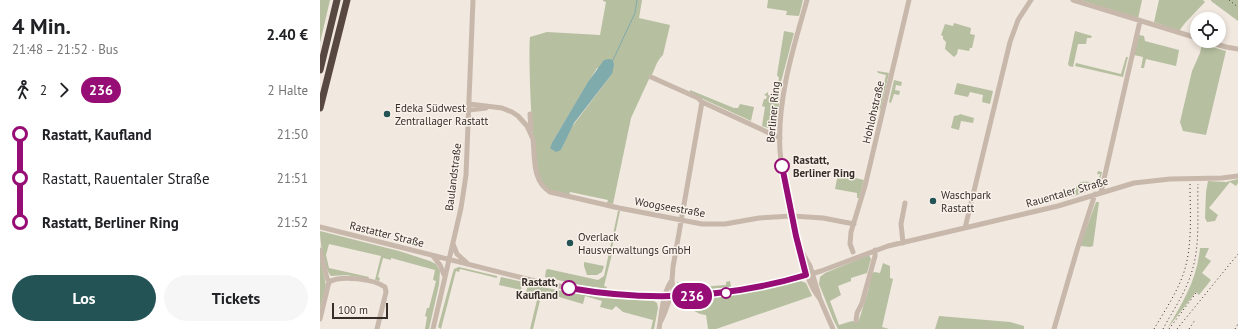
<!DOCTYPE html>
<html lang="de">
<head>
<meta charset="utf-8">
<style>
	:root { --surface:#fff; --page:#f6f6f6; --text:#202124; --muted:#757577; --accent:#235355 }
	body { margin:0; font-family:"PT Sans",sans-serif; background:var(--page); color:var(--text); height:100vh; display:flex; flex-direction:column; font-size:15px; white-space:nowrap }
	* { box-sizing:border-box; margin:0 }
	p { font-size:13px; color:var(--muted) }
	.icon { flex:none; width:22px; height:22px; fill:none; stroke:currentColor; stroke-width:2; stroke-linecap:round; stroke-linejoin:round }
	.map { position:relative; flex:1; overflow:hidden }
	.sheet { display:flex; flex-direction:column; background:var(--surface); width:320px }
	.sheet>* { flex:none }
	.badge { padding:0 8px; border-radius:13px; font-size:14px; line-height:26px }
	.tools { position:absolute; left:870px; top:12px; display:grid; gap:8px }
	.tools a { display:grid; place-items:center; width:36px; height:36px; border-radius:50%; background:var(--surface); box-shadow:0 2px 6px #0003; font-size:20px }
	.scale { position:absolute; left:12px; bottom:10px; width:56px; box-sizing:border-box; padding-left:4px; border:2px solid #372e2a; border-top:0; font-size:11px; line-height:14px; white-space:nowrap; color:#372e2a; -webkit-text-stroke:3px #f9f2eb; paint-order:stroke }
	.map>.badge { position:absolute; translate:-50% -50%; box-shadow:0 0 0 2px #fff }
	.legs { display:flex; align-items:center; gap:6px; height:44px; padding:0 12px; font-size:13px }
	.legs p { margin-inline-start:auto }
	.overview { display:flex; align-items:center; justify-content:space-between; height:68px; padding:0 12px }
	h1 { font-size:22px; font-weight:700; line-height:30px }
	.button { display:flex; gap:8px; margin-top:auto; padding:8px 12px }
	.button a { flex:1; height:46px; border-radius:24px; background:var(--accent); color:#fff; font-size:16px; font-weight:700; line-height:46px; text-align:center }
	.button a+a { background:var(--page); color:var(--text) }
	ul { padding:0 12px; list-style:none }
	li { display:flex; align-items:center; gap:14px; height:44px; font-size:15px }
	li i { display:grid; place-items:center; width:6px; height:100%; margin:0 5px; background:currentColor }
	li i::after { content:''; width:10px; height:10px; margin:-5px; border:3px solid; border-radius:50%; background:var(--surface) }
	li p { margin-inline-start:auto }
	li:first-child i { background:linear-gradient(#0000 50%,currentColor 0) }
	li:last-child i { background:linear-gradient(currentColor 50%,#0000 0) }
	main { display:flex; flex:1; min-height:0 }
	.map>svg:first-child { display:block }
</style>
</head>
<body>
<main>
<section class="sheet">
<div class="overview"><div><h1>4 Min.</h1><p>21:48 – 21:52 · Bus</p></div><b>2.40 €</b></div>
<div class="legs"><svg class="icon" aria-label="walk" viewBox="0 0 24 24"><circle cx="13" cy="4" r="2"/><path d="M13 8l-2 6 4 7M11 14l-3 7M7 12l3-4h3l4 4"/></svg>2<svg class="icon" aria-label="forward" viewBox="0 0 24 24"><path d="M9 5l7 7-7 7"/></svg><b class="badge" style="background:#960e75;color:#fff">236</b><p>2 Halte</p></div>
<ul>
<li><i style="color:#960e75"></i><b>Rastatt, Kaufland</b><p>21:50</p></li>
<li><i style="color:#960e75"></i><span>Rastatt, Rauentaler Straße</span><p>21:51</p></li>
<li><i style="color:#960e75"></i><b>Rastatt, Berliner Ring</b><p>21:52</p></li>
</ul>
<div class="button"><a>Los</a><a>Tickets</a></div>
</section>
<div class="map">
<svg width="918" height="329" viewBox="0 0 918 329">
	<rect width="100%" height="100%" fill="#f1e8df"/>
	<!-- green -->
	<path fill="#b6bfa0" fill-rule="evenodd" d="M 0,0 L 10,0 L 0,43 Z
		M 283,0 L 322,0 L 319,18 L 350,25 L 343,55 C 335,62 335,72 329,79 L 311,118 L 293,204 L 287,203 L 288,200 L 250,192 L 249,195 C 241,193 226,191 221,184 C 212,174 208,55 210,37 L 227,32 L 280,35 L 286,2 L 283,1 ZM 277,68 L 292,74 L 251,128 L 241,150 L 233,141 Z
		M 448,0 L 483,0 L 479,16 L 466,15 L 467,11 L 447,8 Z
		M 761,0 L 822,0 L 818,19 Z
		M 839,0 L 883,0 L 885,2 L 865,23 L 859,31 L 834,22 Z
		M 891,0 L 918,0 L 918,21 L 891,1 Z
		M 634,23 L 651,28 L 650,34 L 655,35 L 652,48 L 650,48 L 649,51 L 638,49 L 637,54 L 634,57 L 625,49 L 626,42 L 623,39 L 623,36 L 621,35 L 625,24 L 633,26 Z
		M 464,31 L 474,33 L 461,82 L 457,125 L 455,127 L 448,128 L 442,126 L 445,107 L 442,106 L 444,99 L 446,99 L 447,96 L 444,95 L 448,92 L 448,95 L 454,95 L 456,83 L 458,83 L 459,78 L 457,75 Z
		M 755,31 L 772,36 L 771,38 L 767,38 L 766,44 L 758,44 L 753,67 L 749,66 L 748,64 Z
		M 819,35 L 824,36 L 825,41 L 859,50 L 856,66 L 826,59 L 824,68 L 821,68 L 823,57 L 814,55 Z
		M 882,44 L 906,51 L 886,135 L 863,131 L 860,122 L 872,71 L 880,53 Z
		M 806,57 L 808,57 L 803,77 L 755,66 L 756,63 L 801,74 Z
		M 557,71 L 569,73 L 560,111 L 558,109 L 566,75 L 558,73 Z
		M 574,80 L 582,82 L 581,86 L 576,85 L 575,90 L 580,91 L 579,95 L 574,94 L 571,103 L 569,102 Z
		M 637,83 L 673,91 L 670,104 L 662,102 L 663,95 L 650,92 L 648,97 L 634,94 Z
		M 370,90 L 414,108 L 418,108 L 420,104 L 434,107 L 431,121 L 370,93 Z
		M 640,114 L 654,118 L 653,123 L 641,121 L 639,130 L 631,128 L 634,116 L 639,115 Z
		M 778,171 L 782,172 L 779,184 L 775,189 L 751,197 L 751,194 L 754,194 C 757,178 764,181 778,183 L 780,174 L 777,174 Z
		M 518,174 L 544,180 L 539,198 L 537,198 L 537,193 L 515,189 Z
		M 918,179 L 918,183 L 916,186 L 910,182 L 889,208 L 898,215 L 895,221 L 887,222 L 885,218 L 886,192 L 888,181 L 906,182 Z
		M 776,202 L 779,202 L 773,246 L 770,247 L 761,246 L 761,243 Z
		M 298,211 L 300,211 L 291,253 L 292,254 L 284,286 L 287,287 L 286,289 L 255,284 L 225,277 L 226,270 L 228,269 L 278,280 L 284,276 Z
		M 0,231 L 79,251 L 110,261 L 116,264 L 120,271 L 119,285 L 109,329 L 105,329 L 107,317 L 105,316 L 107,308 L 109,308 L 116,281 L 113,280 L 115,270 L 71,258 L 71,260 L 63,258 L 58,277 L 60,278 L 59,281 L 55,280 L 61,256 L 9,244 L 6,255 L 9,268 L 49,277 L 48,279 L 27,275 L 11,276 C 4,268 0,242 0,231 Z
		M 880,248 L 889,248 L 885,257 L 891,261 L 882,273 L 891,280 L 879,295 L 876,292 L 847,329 C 863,302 877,280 880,248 Z
		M 549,255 L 551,259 L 547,273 L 531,278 L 531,281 L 518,286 L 521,295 L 510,301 L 519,325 L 532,321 L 537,323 L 539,320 L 548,291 L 552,273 L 555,272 L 560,273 L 563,263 L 570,266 L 570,278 L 573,279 L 562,327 L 569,329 L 518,329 L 513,319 L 499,284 L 500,277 L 505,273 Z
		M 0,258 L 6,285 L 0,309 Z
		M 264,262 L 284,266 L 282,272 L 277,275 L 267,275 L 264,266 Z
		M 139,267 L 177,276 L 177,278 L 140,269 L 139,272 L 136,271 L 121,329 L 118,327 L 133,272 L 134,269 Z
		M 181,277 L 203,282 L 201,290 L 179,285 Z
		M 410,281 L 411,287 L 367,291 L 364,291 L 358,288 L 357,282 L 359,282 L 359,284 L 364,288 L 406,285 L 406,282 Z
		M 481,281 L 486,283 L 492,296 L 396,329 L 388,329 L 386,315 L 380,314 L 355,301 L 361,300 L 363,303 L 379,302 L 379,299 L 422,294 Z
		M 208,284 L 247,292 L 282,298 L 334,301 L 337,303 L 338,308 L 334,329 L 331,329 L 333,320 L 303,312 L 296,306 L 292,310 L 280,307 L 282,301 L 265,296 L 263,304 L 222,292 L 213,329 L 210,329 L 218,296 L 206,293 Z
		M 619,316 L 690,322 L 704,326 L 704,329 L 615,329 Z"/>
	<!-- water -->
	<path fill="#80abac" d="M 289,59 L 293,60 L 294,65 L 292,74 L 254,123 L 241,150 L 236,152 L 230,148 L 233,141 L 268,82 L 284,60 Z"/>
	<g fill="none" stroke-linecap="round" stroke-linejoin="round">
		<!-- stream -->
		<path stroke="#80abac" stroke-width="1" d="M 293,60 L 315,13 L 317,0"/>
		<!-- minor -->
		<path stroke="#c8b8ac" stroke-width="5" d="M 487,0 C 473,49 457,99 460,151 C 463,185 472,217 480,249 C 485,268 488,284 500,299
			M 753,0 L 877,38
			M 885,41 L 906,47 L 918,49
			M 331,77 L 378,98 L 382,102 L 460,138
			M 149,104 L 182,108 L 192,112 L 198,116 L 207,126 L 213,139 C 215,158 212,181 230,192 L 299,208 L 382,224 L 405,224 L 439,218 L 472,216 L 503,218 L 534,224
			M 149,110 L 166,108
			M 210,114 L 211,129
			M 781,192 L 820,21
			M 0,227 L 211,280 L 249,288 L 301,295 L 344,297 L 381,295 L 433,288 L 478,278 L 501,271 L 568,246 L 738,206 L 814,183 L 850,179 L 902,178 L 918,176
			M 645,228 L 690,42 L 698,20 L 711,0
			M 583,243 L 581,224 L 585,203
			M 133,244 L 137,254 L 147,263
			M 0,250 L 7,278 L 9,282 L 0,319
			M 482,252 L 490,266 L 500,299 L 513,329
			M 533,252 L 530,244 L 531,232 L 545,186 L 589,0
			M 113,256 L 120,265 L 125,277
			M 9,282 C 21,275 54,279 65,287 L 66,292 L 57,329
			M 341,321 L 345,312 L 353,290 L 352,280 L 353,267 L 382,102
			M 536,321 L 537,313 L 542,303 L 555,256 L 555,250
			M 113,329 L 141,208 L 146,175 L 153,0
			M 339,329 C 342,312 342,295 352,280
			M 734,329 L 757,250 L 775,194"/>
		<!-- highway -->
		<path stroke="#574842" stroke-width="7" d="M 0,70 L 17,0
			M 0,108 L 27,0"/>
		<!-- rail -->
		<path stroke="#372e2a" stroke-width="1" stroke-dasharray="1 3" stroke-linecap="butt" d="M 909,0 L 918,7
			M 834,329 C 844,312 856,294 863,275 C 873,247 870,213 870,184
			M 843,329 C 852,312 864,295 870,277 C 881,248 877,214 878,184
			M 849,329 L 876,293
			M 857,329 L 918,254
			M 869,329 L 875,320
			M 915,329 L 918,324"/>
	</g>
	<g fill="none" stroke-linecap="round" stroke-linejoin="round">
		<defs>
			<path id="line-1" d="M 249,288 C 329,302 409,298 486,275 L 476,236 L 462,166"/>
		</defs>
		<!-- line-1 casing -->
		<use href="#line-1" stroke="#fff" stroke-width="9"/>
		<!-- line-1 -->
		<use href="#line-1" stroke="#960e75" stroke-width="6"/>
	</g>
	<!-- markers -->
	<g fill="#235355" stroke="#f9f2eb" stroke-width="1.5">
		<circle cx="67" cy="114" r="4"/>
		<circle cx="613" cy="201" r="4"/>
		<circle cx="250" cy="243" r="4"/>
	</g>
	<g fill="#fff" stroke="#960e75" stroke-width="2">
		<circle cx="462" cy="166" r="7"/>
		<circle cx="249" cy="288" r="7"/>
		<circle cx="406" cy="293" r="5"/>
	</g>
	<g text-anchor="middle" stroke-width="3" stroke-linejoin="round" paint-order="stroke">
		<!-- poi labels -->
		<g font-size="11" fill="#372e2a" stroke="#f9f2eb" text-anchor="start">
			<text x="75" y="112">Edeka Südwest<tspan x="75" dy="13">Zentrallager Rastatt</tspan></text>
			<text x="621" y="199">Waschpark<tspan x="621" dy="13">Rastatt</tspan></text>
			<text x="258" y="241">Overlack<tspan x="258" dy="13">Hausverwaltungs GmbH</tspan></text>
		</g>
		<!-- street labels -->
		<g font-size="11" fill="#372e2a" stroke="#f9f2eb">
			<text transform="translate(453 112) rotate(-85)" y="4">Berliner Ring</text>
			<text transform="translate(553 112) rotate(-77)" y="4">Hohlohstraße</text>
			<text transform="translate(133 177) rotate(-83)" y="4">Baulandstraße</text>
			<text transform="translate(747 192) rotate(-16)" y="4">Rauentaler Straße</text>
			<text transform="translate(350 207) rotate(10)" y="4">Woogseestraße</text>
			<text transform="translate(67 234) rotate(14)" y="4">Rastatter Straße</text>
		</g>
		<!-- stop labels -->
		<g font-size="11" font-weight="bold" fill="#372e2a" stroke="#f9f2eb" text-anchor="start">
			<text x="473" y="164">Rastatt,<tspan x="473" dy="13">Berliner Ring</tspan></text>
			<text x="238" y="286" text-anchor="end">Rastatt,<tspan x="238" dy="13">Kaufland</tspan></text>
		</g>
	</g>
</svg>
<div class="tools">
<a><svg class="icon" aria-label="locate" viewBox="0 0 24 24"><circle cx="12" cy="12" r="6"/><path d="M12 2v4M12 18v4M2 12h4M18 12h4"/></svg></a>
</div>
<div class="scale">100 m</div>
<b class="badge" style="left:372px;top:296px;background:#960e75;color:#fff">236</b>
</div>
</main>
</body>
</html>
